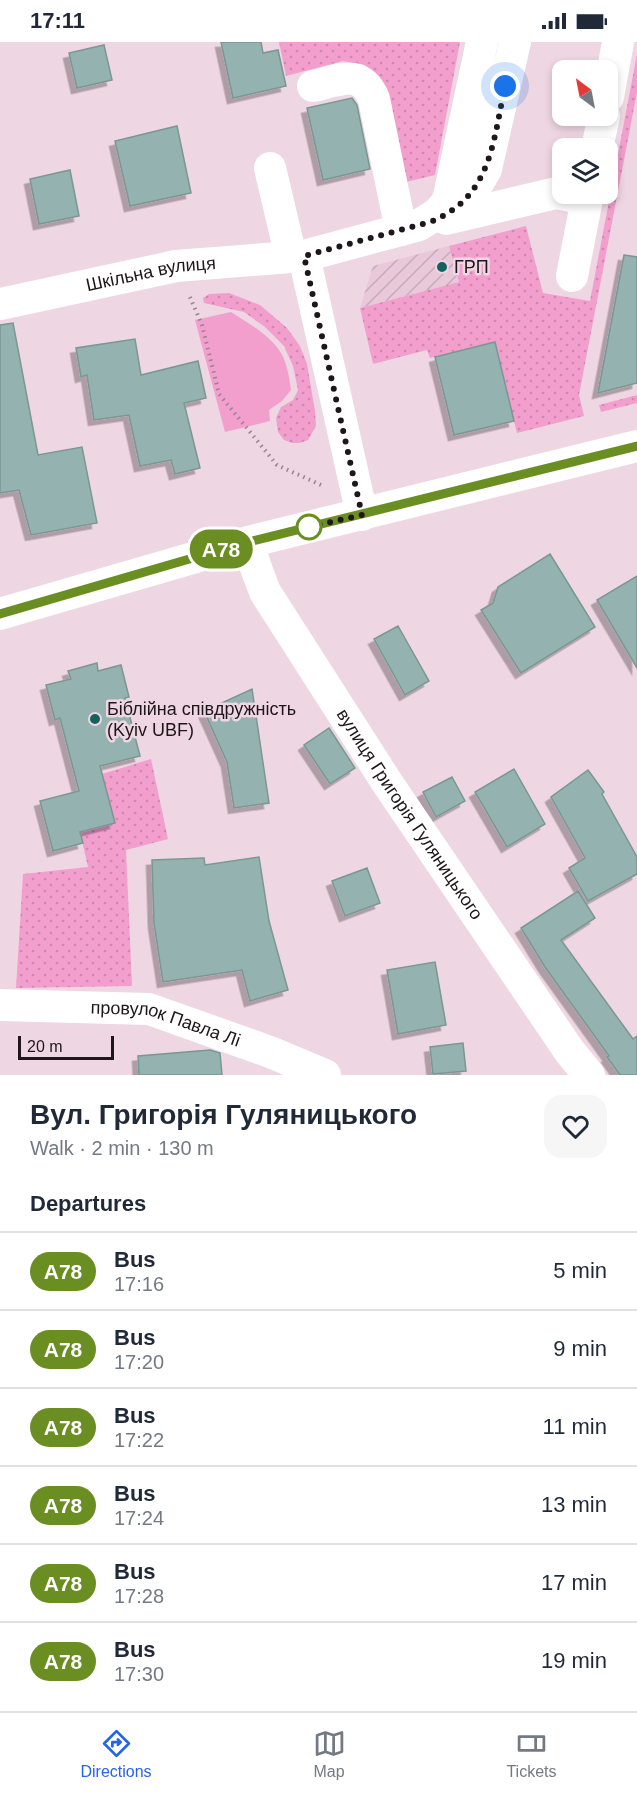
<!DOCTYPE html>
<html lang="en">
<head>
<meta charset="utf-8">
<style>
	:root { --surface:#fff; --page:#f6f6f7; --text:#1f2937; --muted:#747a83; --line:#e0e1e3; --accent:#2563eb }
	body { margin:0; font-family:Arial,sans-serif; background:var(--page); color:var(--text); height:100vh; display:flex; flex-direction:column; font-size:22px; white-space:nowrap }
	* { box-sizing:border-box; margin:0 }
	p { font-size:20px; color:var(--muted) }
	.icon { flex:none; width:33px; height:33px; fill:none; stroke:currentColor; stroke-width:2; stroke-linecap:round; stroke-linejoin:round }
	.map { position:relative; height:1033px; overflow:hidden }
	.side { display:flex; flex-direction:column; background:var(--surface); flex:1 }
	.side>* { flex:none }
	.badge { padding:0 12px; border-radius:20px; font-size:21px; line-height:39px }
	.needle { width:39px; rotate:328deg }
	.tools { position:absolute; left:552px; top:18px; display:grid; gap:12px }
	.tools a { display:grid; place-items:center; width:66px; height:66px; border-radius:12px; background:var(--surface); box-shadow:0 3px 9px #0003; font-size:30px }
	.scale { position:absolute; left:18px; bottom:15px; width:96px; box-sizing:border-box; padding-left:6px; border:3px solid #1e161a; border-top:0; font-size:16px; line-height:21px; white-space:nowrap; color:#1e161a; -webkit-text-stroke:4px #efd6e3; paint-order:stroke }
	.you { position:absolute; width:30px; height:30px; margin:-15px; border:4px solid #fff; border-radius:50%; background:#1a73e8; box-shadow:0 0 0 9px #1a73e833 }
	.map>.badge { position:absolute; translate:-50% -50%; box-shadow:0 0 0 3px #fff }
	h2 { padding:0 30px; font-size:22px; line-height:54px }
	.round { display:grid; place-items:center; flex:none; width:63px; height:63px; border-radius:18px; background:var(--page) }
	.overview { display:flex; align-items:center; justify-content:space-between; height:102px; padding:0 30px }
	h1 { font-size:28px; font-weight:600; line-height:45px }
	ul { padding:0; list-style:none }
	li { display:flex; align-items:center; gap:18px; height:78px; padding:0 30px; border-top:2px solid var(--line) }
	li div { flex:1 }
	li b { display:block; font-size:22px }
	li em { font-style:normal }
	li .badge { min-width:66px; font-weight:700; text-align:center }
	.status { display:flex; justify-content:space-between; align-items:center; height:42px; padding:0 30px; background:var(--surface); direction:ltr }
	.status svg { height:16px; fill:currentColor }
	.dock { display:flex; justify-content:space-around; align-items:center; height:84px; border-top:2px solid var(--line); background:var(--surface); font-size:16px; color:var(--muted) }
	.dock a { display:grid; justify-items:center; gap:3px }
	.dock .active { color:var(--accent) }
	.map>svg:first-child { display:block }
</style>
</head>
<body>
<div class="status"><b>17:11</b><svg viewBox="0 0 49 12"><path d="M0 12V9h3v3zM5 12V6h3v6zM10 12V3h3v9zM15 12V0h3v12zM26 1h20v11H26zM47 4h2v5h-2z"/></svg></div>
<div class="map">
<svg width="637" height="1033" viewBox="0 0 637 1033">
	<defs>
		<pattern id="industrial-furrows" width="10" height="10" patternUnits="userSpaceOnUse" patternTransform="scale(1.5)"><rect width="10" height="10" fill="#e8c8d9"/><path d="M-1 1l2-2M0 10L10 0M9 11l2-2" fill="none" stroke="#c7abba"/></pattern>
		<pattern id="grass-dots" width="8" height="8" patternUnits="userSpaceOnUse" patternTransform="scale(1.5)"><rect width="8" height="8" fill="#f29fce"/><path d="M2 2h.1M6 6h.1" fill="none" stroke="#cf88b0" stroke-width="1.8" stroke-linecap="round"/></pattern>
		<filter id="shadow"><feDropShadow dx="-5.5" dy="5.5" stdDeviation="0" flood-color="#0004"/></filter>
	</defs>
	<rect width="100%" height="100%" fill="#efd6e3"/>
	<!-- industrial -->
	<path fill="url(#industrial-furrows)" d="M 449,204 L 459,240 L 360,266 L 373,224 Z"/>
	<!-- grass -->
	<path fill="url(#grass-dots)" d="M 279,0 L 460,0 L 435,133 L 402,141 L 380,39 L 365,23 L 343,19 L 286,34 Z
		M 637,12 L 637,50 L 579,353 L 584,374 L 517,391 L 494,300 L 430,316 L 427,308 L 373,322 L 360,266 L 459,240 L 449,204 L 526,184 L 543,251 L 590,259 Z
		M 229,251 L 260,263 L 287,286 L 300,304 L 307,322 L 315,369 L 316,384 L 308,398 L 300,401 L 292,401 L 284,398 L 278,390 L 276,376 L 281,365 L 293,358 L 298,348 L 293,324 L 284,304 L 265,285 L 244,270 L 204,261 L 203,256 L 209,252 Z
		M 637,353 L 637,361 L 601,370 L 599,363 Z
		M 151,717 L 168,797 L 126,808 L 132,944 L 16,946 L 23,832 L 88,825 L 80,790 L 115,781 L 102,732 Z"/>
	<!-- park -->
	<path fill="#f29fce" d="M 231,270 C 248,281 267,291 279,308 C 287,319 289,335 291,348 L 282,359 L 269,368 L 270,379 L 225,390 L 195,278 Z"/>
	<!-- building -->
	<path fill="#94b2af" stroke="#7a9794" stroke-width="1.5" filter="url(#shadow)" d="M 221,0 L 261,0 L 263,11 L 278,8 L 286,44 L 233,56 Z
		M 104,3 L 112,38 L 77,46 L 69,11 Z
		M 352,56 L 357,63 L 370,127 L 323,138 L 307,66 Z
		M 177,84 L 191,151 L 130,164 L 115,99 Z
		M 70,128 L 79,174 L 39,182 L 30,137 Z
		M 624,213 L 637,215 L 637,341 L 598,351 Z
		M 13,281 L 38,413 L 82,405 L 97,481 L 31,493 L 19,448 L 0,451 L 0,283 Z
		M 135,297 L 141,333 L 198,319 L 206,356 L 184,361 L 200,426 L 175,432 L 171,418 L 140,424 L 129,373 L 94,378 L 87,333 L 81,335 L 76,306 Z
		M 495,300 L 514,379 L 454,393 L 435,315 Z
		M 550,512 L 595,585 L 521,631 L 481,568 L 493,561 L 498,545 Z
		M 637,534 L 637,626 L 597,558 Z
		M 398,584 L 429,639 L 405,653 L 374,597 Z
		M 97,621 L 98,629 L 121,623 L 129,655 L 125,656 L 140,714 L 100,724 L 115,781 L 80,790 L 83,801 L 53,809 L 40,759 L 79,749 L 60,676 L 55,678 L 46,643 L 71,637 L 68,629 Z
		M 252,647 L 269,761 L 234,766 L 227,720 L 204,669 Z
		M 329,686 L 355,726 L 330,742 L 304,703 Z
		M 514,727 L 545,782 L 507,805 L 475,750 Z
		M 588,728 L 604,750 L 602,752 L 637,815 L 637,832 L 588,859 L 569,826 L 585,816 L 551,755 Z
		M 452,735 L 465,759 L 436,775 L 423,750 Z
		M 259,815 L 269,879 L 288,948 L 250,959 L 242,928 L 163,940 L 154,881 L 152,818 L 204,816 L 205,823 Z
		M 367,826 L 380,861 L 345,874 L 332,839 Z
		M 578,849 L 595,876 L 561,898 L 633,997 L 637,994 L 637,1033 L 620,1033 L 607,1015 L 609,1014 L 545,925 L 521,886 Z
		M 435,920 L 446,983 L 398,992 L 387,928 Z
		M 463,1001 L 466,1029 L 433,1032 L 430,1005 Z
		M 210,1008 L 220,1011 L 222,1033 L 139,1033 L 138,1014 Z"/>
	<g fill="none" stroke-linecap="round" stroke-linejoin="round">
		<!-- path -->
		<path stroke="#97858f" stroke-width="4" stroke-dasharray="1.5 4.5" stroke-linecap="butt" d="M 190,255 L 202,283 L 219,352 L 277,423 L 321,443"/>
		<!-- minor -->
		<g stroke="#fff" stroke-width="32">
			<path d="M 313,44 C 340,38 361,26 374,57 L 401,188"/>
			<path d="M 608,55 L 618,0"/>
			<path d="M 597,106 L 604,74"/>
			<path d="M 270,126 L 291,215"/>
			<path d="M 442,175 C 463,163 475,148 486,127 L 515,0"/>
			<path d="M 446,177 L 556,151 L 587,157"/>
			<path d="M 304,214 L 362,473"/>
			<path d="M 572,234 L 588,152"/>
			<path id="s1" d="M 0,262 L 176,224 L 304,214 L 419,183 L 438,171 L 446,162 L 449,154 L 482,0"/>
			<path id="s2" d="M 248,500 L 255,523 L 265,550 L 388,742 L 570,1010 L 589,1033"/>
			<path d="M 0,572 L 248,500 L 637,404"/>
			<path id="s3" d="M 0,963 L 149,967 L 270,1010 L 325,1033"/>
		</g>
	</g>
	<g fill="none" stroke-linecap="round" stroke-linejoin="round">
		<defs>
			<path id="line" d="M 0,572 L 248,500 L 637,404"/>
		</defs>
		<!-- line casing -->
		<use href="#line" stroke="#fff" stroke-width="14"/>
		<!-- line -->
		<use href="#line" stroke="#6b8e23" stroke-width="9"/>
		<!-- walk -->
		<path stroke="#1e161a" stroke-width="6" stroke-dasharray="0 10.8" d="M 309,485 L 362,473 L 304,214 L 430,180 C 491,156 493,100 505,44"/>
	</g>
	<!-- markers -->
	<g fill="#14625e" stroke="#efd6e3" stroke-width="2">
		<circle cx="442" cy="225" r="6"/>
		<circle cx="95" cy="677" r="6"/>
	</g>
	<circle fill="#fff" stroke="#6b8e23" stroke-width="3" cx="309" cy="485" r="12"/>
	<g text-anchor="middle" stroke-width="5" stroke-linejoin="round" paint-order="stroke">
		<!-- poi labels -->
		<g font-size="18" fill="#1e161a" stroke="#efd6e3" text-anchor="start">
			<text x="454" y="231">ГРП</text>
			<text x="107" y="673">Біблійна співдружність<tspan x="107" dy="21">(Kyiv UBF)</tspan></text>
		</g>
		<!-- street labels -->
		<g font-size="18" fill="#1e161a" stroke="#efd6e3">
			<text dy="6" stroke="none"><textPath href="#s1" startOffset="154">Шкільна вулиця</textPath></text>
			<text dy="6" stroke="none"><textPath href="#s2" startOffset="318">вулиця Григорія Гуляницького</textPath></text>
			<text dy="6" stroke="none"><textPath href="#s3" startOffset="168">провулок Павла Лі</textPath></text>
		</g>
	</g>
</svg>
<div class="tools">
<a><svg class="needle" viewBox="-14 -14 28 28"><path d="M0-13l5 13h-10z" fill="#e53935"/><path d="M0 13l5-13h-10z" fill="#747a83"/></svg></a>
<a><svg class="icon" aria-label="layers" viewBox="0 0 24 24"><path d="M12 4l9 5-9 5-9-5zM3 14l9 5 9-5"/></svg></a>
</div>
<div class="scale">20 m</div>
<div class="you" style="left:505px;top:44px"></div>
<b class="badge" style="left:221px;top:507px;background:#6b8e23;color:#fff">А78</b>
</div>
<section class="side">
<div class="overview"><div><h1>Вул. Григорія Гуляницького</h1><p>Walk · 2 min · 130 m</p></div><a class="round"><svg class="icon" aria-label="heart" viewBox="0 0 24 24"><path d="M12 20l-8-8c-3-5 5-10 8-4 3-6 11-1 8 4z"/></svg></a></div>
<h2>Departures</h2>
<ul>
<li><span class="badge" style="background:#6b8e23;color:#fff">А78</span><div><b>Bus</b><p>17:16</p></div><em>5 min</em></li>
<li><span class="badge" style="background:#6b8e23;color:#fff">А78</span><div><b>Bus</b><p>17:20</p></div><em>9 min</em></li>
<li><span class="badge" style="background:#6b8e23;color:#fff">А78</span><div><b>Bus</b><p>17:22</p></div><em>11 min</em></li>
<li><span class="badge" style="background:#6b8e23;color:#fff">А78</span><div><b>Bus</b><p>17:24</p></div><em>13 min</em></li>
<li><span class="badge" style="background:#6b8e23;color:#fff">А78</span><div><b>Bus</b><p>17:28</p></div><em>17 min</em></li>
<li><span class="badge" style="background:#6b8e23;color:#fff">А78</span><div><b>Bus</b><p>17:30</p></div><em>19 min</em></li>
</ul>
</section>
<nav class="dock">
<a class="active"><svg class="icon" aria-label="directions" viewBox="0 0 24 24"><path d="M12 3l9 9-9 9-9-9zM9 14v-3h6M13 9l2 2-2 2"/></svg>Directions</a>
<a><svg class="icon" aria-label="map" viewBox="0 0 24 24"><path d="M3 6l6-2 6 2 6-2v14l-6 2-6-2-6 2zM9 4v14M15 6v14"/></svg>Map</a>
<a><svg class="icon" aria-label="tickets" viewBox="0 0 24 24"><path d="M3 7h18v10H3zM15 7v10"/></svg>Tickets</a>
</nav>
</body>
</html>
